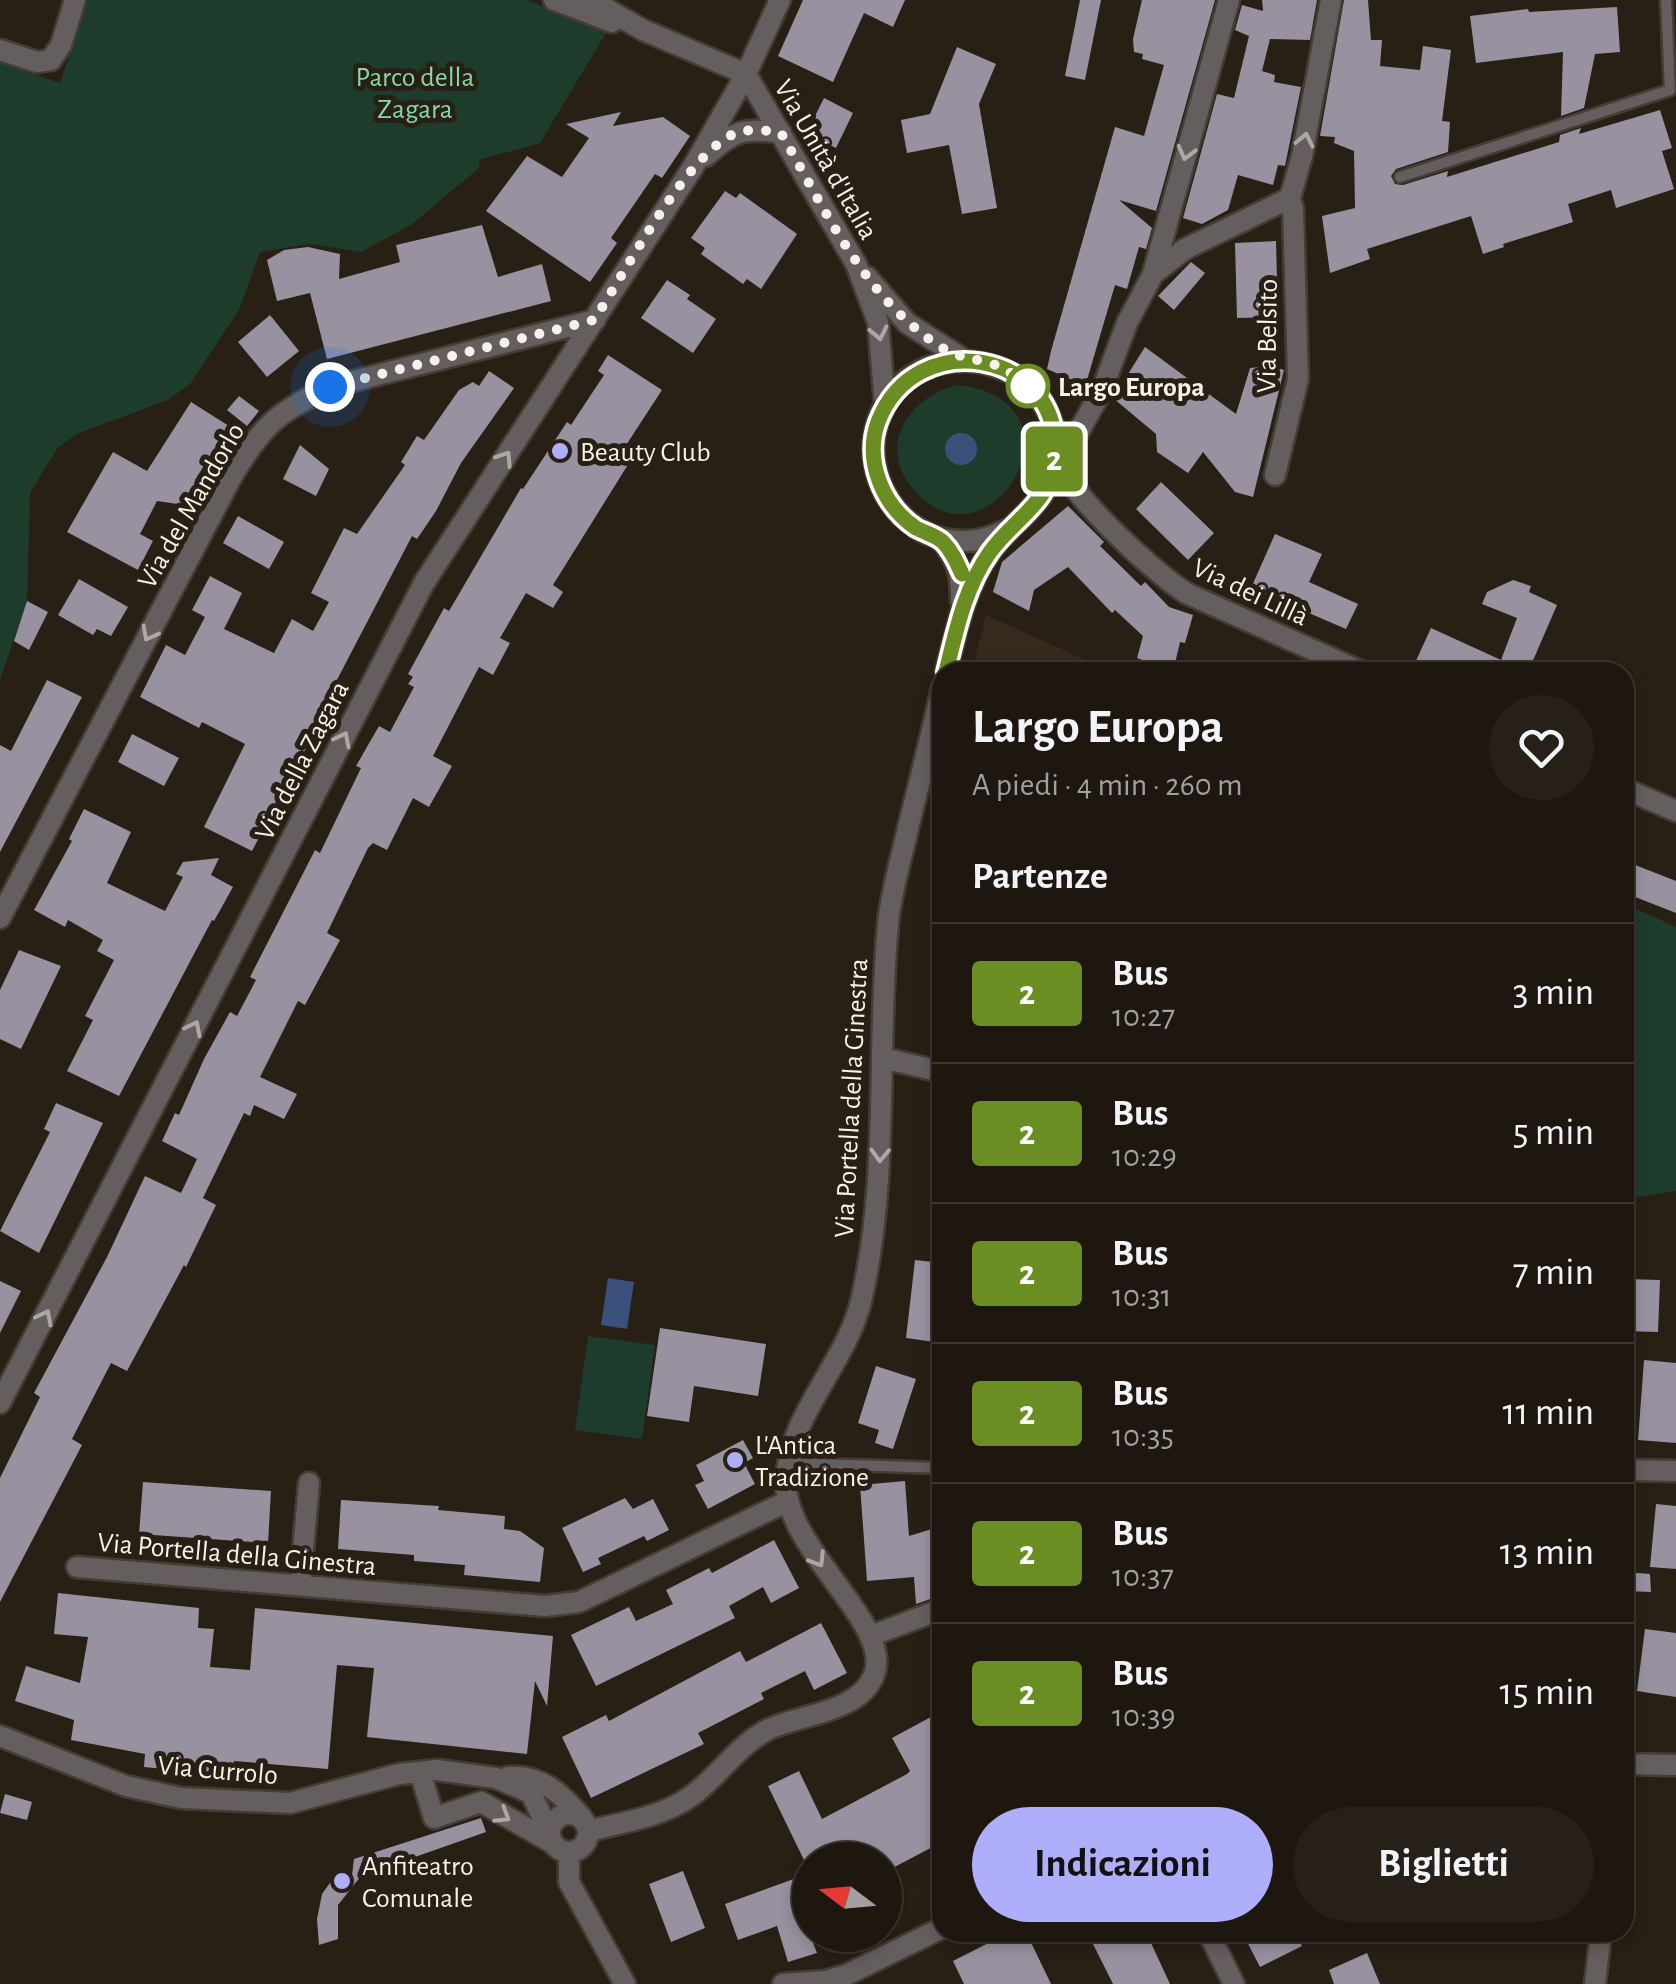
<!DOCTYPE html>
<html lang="it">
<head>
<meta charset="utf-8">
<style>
	:root { --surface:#1e1710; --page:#262019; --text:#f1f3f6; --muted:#a19f9f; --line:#3c3630; --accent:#afaefa }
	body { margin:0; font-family:"Alegreya Sans",sans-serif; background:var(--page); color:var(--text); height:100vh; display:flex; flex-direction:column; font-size:38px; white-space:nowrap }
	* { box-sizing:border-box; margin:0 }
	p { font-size:32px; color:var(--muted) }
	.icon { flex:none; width:55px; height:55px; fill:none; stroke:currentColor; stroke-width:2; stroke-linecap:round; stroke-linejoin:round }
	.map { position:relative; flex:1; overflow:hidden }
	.sheet { position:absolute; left:932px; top:662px; width:702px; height:1280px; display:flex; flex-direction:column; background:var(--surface); border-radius:30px; box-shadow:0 5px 15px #0003,0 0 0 2px var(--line) }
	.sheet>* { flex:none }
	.badge { padding:0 20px; border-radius:8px; font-size:35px; line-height:65px }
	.needle { width:65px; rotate:286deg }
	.controls { position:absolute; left:792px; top:1842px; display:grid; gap:20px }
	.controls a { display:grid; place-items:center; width:110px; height:110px; border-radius:50%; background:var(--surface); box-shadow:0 5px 15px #0003,0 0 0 2px var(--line); font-size:50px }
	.you { position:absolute; width:50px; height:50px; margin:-25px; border:8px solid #fff; border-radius:50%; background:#1a73e8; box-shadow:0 0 0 15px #1a73e833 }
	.map>.badge { position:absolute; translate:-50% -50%; box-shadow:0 0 0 5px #fff }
	h2 { padding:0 40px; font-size:38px; line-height:90px }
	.round { display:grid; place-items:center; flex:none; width:105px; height:105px; border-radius:52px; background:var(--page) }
	.overview { display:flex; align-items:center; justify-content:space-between; height:170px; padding:0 40px }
	h1 { font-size:48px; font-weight:700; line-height:75px }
	.primary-button { display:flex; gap:20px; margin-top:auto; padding:20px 40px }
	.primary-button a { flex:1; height:115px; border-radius:60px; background:var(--accent); color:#111; font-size:40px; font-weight:700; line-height:115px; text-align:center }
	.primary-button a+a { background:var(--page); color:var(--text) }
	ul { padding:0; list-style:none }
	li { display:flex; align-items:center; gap:30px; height:140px; padding:0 40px; border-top:2px solid var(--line) }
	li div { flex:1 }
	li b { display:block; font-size:38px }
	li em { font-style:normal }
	li .badge { min-width:110px; font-weight:700; text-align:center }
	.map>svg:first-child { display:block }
</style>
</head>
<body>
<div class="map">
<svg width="1676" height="1984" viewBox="0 0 1676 1984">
	<rect width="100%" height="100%" fill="#281f15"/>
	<!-- education -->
	<path fill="#37291c" d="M 986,615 L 1112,672 L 972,672 Z"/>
	<!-- green -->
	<path fill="#1e3c2c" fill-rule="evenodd" d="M 88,0 L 528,0 L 606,33 L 540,143 L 479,160 L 480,167 L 411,225 L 361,252 L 310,244 L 260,252 L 239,310 L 190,384 L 168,400 L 79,433 L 58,447 L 30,493 L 27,601 L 0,680 L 0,62 L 60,83 Z
		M 956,385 C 1096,398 990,580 913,489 C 876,445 909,398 956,385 ZM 961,433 C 975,438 981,449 970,461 L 949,459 L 945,450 L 948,440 Z
		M 1625,904 L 1676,927 L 1676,1191 L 1625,1199 Z
		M 588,1336 L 655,1345 L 642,1439 L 575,1430 Z"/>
	<!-- water -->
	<path fill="#3b507a" d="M945 449a16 16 0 1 1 32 0a16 16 0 1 1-32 0Z
		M 608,1278 L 634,1282 L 627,1329 L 601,1325 Z"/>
	<!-- building -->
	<path fill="#98919f" d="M 803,0 L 905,0 L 893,27 L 864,13 L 833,82 L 778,56 Z
		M 1080,0 L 1101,0 L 1085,80 L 1065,76 Z
		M 1142,0 L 1215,0 L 1156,211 L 1119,200 L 1152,228 L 1146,249 L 1139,247 L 1127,289 L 1115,285 L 1087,380 L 1077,382 L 1047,369 L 1051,351 L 1115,127 L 1144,136 L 1164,65 L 1142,59 L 1143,54 L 1134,52 L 1133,39 Z
		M 1262,0 L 1317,0 L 1310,40 L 1270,39 L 1262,71 L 1275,75 L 1274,82 L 1301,87 L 1285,166 L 1278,165 L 1273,185 L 1238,175 L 1228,210 L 1202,224 L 1183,218 L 1217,94 L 1234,98 L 1249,36 L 1235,30 L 1242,5 L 1263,11 Z
		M 1344,0 L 1368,0 L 1371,40 L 1382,40 L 1380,66 L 1420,70 L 1423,46 L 1451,50 L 1442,121 L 1450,122 L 1448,152 L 1396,169 L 1391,176 L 1395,184 L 1403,185 L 1448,171 L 1447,177 L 1559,142 L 1560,135 L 1581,128 L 1579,134 L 1660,110 L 1672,148 L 1662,151 L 1674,189 L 1616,208 L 1611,190 L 1568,204 L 1573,222 L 1503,244 L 1504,247 L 1483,254 L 1471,216 L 1367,249 L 1370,259 L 1330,273 L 1322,216 L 1355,208 L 1354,151 L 1334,143 L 1335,137 L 1320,136 Z
		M 1617,7 L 1620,52 L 1595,54 L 1584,108 L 1561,116 L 1563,52 L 1476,63 L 1470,16 L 1528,9 L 1529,12 Z
		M 957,47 L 996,64 L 979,104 L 997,208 L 962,214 L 949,145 L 907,153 L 901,120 L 930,114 Z
		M 824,98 L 853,113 L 836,148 L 821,141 L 812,122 Z
		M 621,112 L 613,126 L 663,117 L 690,136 L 662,178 L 655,174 L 611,238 L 617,243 L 590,282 L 486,211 L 527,156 L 562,177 L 589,138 L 566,124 Z
		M 725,191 L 736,198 L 740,193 L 797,234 L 761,289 L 747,279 L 743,284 L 701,254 L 705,248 L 691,238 Z
		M 482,225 L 498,277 L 542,264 L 551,301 L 327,359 L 310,293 L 277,301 L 267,260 L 284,250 L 308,247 L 340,254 L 339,279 L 400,262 L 396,245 Z
		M 1276,241 L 1278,317 L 1237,318 L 1235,243 Z
		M 1191,262 L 1205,273 L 1174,310 L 1158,296 Z
		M 667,280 L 690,295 L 687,299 L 716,319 L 693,353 L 641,318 Z
		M 270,315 L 299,351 L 267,377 L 238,342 Z
		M 1145,347 L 1236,414 L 1250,368 L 1271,366 L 1284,370 L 1253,497 L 1235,492 L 1203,452 L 1188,473 L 1157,452 L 1156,434 L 1113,398 Z
		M 608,355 L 662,390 L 619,456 L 629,463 L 553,585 L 563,592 L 553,608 L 526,593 L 500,638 L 510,643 L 493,675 L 479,667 L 433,756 L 452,766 L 429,807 L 413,798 L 387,850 L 373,843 L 368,848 L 327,933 L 340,940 L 305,1005 L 298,1001 L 260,1077 L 297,1094 L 284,1119 L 254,1105 L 250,1116 L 244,1113 L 203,1198 L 216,1205 L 186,1267 L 184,1265 L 127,1371 L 111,1363 L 72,1439 L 82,1445 L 0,1602 L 0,1478 L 40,1397 L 34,1393 L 107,1257 L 145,1176 L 181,1193 L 197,1159 L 162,1141 L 175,1113 L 179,1115 L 204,1059 L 230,1012 L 237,1016 L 256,980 L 250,977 L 315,850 L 320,853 L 361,768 L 356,766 L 379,726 L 390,732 L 414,687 L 408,684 L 413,677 L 408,674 L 444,608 L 449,611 L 521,488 L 523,489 L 567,422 L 571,425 L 604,375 L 598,371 Z
		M 489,371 L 514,388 L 461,463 L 436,511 L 417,539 L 412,536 L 327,699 L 331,701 L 252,851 L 204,827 L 245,744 L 202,722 L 199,728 L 140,697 L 166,645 L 185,655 L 205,617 L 192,610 L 210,576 L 242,593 L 224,629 L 274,653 L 292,619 L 313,631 L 329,602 L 311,593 L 344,528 L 357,534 L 405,465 L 401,462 L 417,436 L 424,440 L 459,390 L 473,382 L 479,386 Z
		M 239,396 L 259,411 L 247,426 L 227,410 Z
		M 191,402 L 229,426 L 195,480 L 208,488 L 198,507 L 157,501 L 140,534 L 153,541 L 138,570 L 67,532 L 113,452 L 147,471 Z
		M 300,445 L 329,469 L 316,496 L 283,479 Z
		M 1161,482 L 1214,533 L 1188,560 L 1136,509 Z
		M 1068,506 L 1104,542 L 1100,546 L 1141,586 L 1145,582 L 1169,607 L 1193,615 L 1185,643 L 1180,642 L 1173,672 L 1137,658 L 1143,636 L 1115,610 L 1112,613 L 1068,567 L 1034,590 L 1029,611 L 993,592 L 1002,562 Z
		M 238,516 L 284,542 L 269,569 L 223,543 Z
		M 1275,534 L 1322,554 L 1309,582 L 1358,604 L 1346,629 L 1251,588 Z
		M 79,579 L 128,607 L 111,636 L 97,629 L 93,635 L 58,615 Z
		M 1513,580 L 1531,586 L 1529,592 L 1557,605 L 1528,672 L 1436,672 L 1415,663 L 1431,628 L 1501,660 L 1517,618 L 1482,604 L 1487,592 Z
		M 27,601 L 48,612 L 29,650 L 14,641 Z
		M 47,680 L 82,697 L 0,852 L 0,745 L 11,751 Z
		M 132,734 L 179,758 L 164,786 L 118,762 Z
		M 84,809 L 131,832 L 107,883 L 165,911 L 183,877 L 176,874 L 183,862 L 219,858 L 211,875 L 233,887 L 214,921 L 212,920 L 119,1096 L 67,1071 L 93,1020 L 85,1016 L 114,960 L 97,951 L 103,940 L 68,920 L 65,927 L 34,910 L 72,841 L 69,839 Z
		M 1625,861 L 1676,881 L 1676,913 L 1625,893 Z
		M 19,950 L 61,966 L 21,1049 L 0,1039 L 0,990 Z
		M 56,1103 L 103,1123 L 39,1253 L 0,1231 L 50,1132 L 44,1129 Z
		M 915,1260 L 942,1263 L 942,1343 L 906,1338 Z
		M 1625,1279 L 1660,1280 L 1658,1332 L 1625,1331 Z
		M 0,1281 L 21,1291 L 0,1333 Z
		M 660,1328 L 766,1344 L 758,1396 L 694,1386 L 689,1422 L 647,1416 Z
		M 1644,1360 L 1676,1363 L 1676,1443 L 1638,1440 Z
		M 876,1366 L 916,1379 L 893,1449 L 875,1443 L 879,1430 L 858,1423 Z
		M 743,1440 L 753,1458 L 744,1463 L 755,1484 L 708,1509 L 695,1485 L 704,1481 L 696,1465 Z
		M 905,1481 L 909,1536 L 942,1526 L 942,1595 L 916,1604 L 914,1577 L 867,1581 L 860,1485 Z
		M 143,1482 L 271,1491 L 268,1543 L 139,1534 Z
		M 625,1498 L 633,1509 L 653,1499 L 669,1530 L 647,1541 L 644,1536 L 598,1558 L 601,1564 L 583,1572 L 562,1528 Z
		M 341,1500 L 439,1506 L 438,1510 L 505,1516 L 504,1529 L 520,1531 L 544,1548 L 540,1582 L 464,1575 L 465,1565 L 414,1561 L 414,1555 L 338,1549 Z
		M 1656,1504 L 1676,1506 L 1676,1569 L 1650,1567 Z
		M 774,1540 L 799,1588 L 771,1603 L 763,1587 L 729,1606 L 735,1618 L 596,1686 L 571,1635 L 629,1607 L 636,1621 L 673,1604 L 666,1590 L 709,1568 L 712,1573 Z
		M 1625,1572 L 1650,1574 L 1651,1592 L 1625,1591 Z
		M 58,1593 L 199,1608 L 198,1628 L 214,1629 L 210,1667 L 250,1670 L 255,1608 L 553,1636 L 547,1706 L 535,1681 L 527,1754 L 367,1737 L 374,1668 L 337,1665 L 328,1769 L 234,1761 L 233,1776 L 144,1767 L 145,1754 L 71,1740 L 74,1720 L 15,1701 L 26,1666 L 80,1683 L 88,1637 L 54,1634 Z
		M 821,1623 L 847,1673 L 814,1690 L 805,1671 L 761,1693 L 764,1699 L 698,1733 L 704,1744 L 591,1798 L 562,1737 L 606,1715 L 609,1721 L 740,1651 L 746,1662 Z
		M 1645,1629 L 1676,1633 L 1676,1697 L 1637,1691 Z
		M 942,1711 L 942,1842 L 885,1872 L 885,1860 L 804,1860 L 768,1786 L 799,1771 L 822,1819 L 907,1774 L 910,1771 L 892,1738 Z
		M 5,1794 L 32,1802 L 27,1820 L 0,1813 Z
		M 481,1818 L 486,1832 L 361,1876 L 338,1905 L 338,1939 L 319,1945 L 317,1919 L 322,1894 L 337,1873 L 352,1875 L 354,1859 Z
		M 683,1871 L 705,1928 L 671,1942 L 649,1884 Z
		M 810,1873 L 810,1935 L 817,1953 L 788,1962 L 777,1926 L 738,1940 L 725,1904 Z
		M 1010,1932 L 1026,1932 L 1051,1984 L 964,1984 L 953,1961 Z
		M 1106,1932 L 1146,1932 L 1170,1984 L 1113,1984 L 1091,1940 Z
		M 1242,1932 L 1296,1932 L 1302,1946 L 1260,1967 Z
		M 1367,1953 L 1380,1984 L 1334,1984 L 1329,1970 Z"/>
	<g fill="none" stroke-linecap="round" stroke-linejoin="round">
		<defs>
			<path id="lane" d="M 1400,177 L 1670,90 L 1666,0
				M 924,764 L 942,770
				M 789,1463 L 942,1468"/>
			<path id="street" d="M 554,0 L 612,22
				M 591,0 L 643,30 L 746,74 L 856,264 L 878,322 L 885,405
				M 0,50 L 37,62 L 51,60 L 61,45 L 75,0
				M 706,156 C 733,131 744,127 781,133
				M 1153,274 L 1185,249 L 1290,198
				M 867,277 L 907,323 L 963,359
				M 1057,457 C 1067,493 1153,572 1186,593 L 1362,672
				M 1055,474 L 1102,390 L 1127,323 L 1153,274 L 1229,0
				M 1275,475 L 1298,379 L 1293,209 L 1290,198 L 1302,156 L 1331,0
				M 940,538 C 958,562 961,571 961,600
				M 946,672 C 956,631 965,587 990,552 C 1015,516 1052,505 1055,454 C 1061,348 902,324 876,428 C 862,484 907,544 966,541 C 982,541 995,535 1009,529
				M 1625,789 L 1676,811
				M 0,918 L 232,476 C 263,425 276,413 330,387 L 595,320
				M 883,1058 L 942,1072
				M 0,1403 L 424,583 L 693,167 L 746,74 L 780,0
				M 1625,1470 L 1676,1471
				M 77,1567 L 545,1606 L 579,1602 L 788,1501
				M 300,1585 L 309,1483
				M 873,1635 L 942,1609
				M 0,1736 L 126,1786 L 181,1798 L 290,1803 L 399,1774 L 437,1770 L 496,1778 L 531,1793 L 550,1834
				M 1625,1764 L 1676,1765
				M 420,1772 L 434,1818 L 481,1802 L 551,1842
				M 508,1777 C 541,1774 562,1794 582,1818
				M550 1833a19 19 0 1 1 38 0a19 19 0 1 1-38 0Z
				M 589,1831 C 619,1823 655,1818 682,1802 C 715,1783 735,1746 769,1729 C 801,1714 859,1713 874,1675 C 894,1624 785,1550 786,1482 C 788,1415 846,1364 861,1301 C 890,1177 876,1050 888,924 C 891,892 901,860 908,828 C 920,781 931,735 942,688
				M 569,1852 L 569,1882 L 625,1984
				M 1208,1932 L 1234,1984
				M 783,1984 L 825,1981 L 846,1975 L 942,1928
				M 1595,1984 L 1601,1932"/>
		</defs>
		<!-- lane casing -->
		<use href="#lane" stroke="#453c33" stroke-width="15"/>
		<!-- street casing -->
		<use href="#street" stroke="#453c33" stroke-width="25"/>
		<!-- lane -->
		<use href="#lane" stroke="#655e5e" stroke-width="10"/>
		<!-- street -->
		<use href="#street" stroke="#655e5e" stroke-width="20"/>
	</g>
	<!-- one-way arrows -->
	<defs><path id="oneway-chevron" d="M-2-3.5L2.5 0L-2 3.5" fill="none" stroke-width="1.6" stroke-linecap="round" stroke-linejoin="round" transform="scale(2.5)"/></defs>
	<g stroke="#aea8a4">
		<use href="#oneway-chevron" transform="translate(1305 140) rotate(-78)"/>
		<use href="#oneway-chevron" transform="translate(1186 153) rotate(105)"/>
		<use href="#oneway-chevron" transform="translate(879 333) rotate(78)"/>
		<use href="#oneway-chevron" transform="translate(505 458) rotate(-57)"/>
		<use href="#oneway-chevron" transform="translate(149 634) rotate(118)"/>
		<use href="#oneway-chevron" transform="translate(343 739) rotate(-63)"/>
		<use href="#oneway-chevron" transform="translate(194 1028) rotate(-63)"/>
		<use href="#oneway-chevron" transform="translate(880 1155) rotate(92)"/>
		<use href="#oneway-chevron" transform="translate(45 1317) rotate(-63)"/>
		<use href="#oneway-chevron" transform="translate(818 1560) rotate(58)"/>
		<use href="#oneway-chevron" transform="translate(503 1816) rotate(32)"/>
	</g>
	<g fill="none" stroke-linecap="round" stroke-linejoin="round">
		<defs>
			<path id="line" d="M 946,672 C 956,631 965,587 990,552 C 1016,516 1052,504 1055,453 C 1060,350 915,325 878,422 C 864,461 883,506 916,528 C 925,533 936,535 943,542 C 952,551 957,563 962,574"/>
		</defs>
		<!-- line casing -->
		<use href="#line" stroke="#fff" stroke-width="22"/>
		<!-- line -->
		<use href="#line" stroke="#6b8e23" stroke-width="15"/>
		<!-- walk -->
		<path stroke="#f7f1ea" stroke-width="10" stroke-dasharray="0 18" d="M 330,387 L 594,320 C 626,271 681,165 728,137 C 744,127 763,130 781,133 C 825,209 863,296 939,346 C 958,358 969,357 989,363 C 1004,367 1016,376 1028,386"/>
	</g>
	<!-- markers -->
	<circle fill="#fff" stroke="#6b8e23" stroke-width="5" cx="1028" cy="386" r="20"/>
	<g fill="#afaefa" stroke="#281f15" stroke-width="4">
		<circle cx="560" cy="451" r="10"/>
		<circle cx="735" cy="1460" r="10"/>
		<circle cx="342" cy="1881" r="10"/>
	</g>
	<g text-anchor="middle" stroke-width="10" stroke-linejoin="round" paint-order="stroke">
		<!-- park labels -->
		<g font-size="28" fill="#86d7a9" stroke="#281f15">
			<text x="415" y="86">Parco della<tspan x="415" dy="32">Zagara</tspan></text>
		</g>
		<!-- street labels -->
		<g font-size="28" fill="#f7f1ea" stroke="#281f15">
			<text transform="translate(827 159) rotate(60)" y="10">Via Unità d'Italia</text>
			<text transform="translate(1266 336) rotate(-89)" y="10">Via Belsito</text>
			<text transform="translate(190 505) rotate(-60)" y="10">Via del Mandorlo</text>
			<text transform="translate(1251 591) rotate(25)" y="10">Via dei Lillà</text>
			<text transform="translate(301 760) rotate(-63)" y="10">Via della Zagara</text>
			<text transform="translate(850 1098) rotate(-87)" y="10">Via Portella della Ginestra</text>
			<text transform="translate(237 1553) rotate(5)" y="10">Via Portella della Ginestra</text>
			<text transform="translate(218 1769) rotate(5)" y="10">Via Currolo</text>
		</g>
		<!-- stop labels -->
		<g font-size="28" font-weight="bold" fill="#f7f1ea" stroke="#281f15" text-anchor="start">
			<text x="1058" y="396">Largo Europa</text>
		</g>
		<!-- poi labels -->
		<g font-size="28" fill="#f7f1ea" stroke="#281f15" text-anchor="start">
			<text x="580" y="461">Beauty Club</text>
			<text x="755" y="1454">L'Antica<tspan x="755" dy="32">Tradizione</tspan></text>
			<text x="362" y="1875">Anfiteatro<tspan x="362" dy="32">Comunale</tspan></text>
		</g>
	</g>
</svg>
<div class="controls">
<a><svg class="needle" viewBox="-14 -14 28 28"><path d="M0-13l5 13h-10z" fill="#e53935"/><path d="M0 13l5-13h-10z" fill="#a19f9f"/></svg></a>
</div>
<div class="you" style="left:330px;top:387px"></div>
<b class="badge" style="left:1054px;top:459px;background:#6b8e23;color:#fff">2</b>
<section class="sheet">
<div class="overview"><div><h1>Largo Europa</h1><p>A piedi · 4 min · 260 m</p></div><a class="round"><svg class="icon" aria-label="heart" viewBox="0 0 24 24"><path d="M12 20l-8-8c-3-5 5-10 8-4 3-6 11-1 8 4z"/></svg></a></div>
<h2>Partenze</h2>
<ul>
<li><span class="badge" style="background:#6b8e23;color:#fff">2</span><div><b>Bus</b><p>10:27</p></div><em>3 min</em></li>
<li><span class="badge" style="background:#6b8e23;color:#fff">2</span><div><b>Bus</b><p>10:29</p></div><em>5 min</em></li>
<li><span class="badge" style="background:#6b8e23;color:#fff">2</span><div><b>Bus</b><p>10:31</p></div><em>7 min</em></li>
<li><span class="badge" style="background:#6b8e23;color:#fff">2</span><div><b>Bus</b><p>10:35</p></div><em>11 min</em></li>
<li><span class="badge" style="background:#6b8e23;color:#fff">2</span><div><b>Bus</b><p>10:37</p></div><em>13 min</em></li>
<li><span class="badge" style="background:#6b8e23;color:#fff">2</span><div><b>Bus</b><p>10:39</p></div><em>15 min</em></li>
</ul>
<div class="primary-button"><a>Indicazioni</a><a>Biglietti</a></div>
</section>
</div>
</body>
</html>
